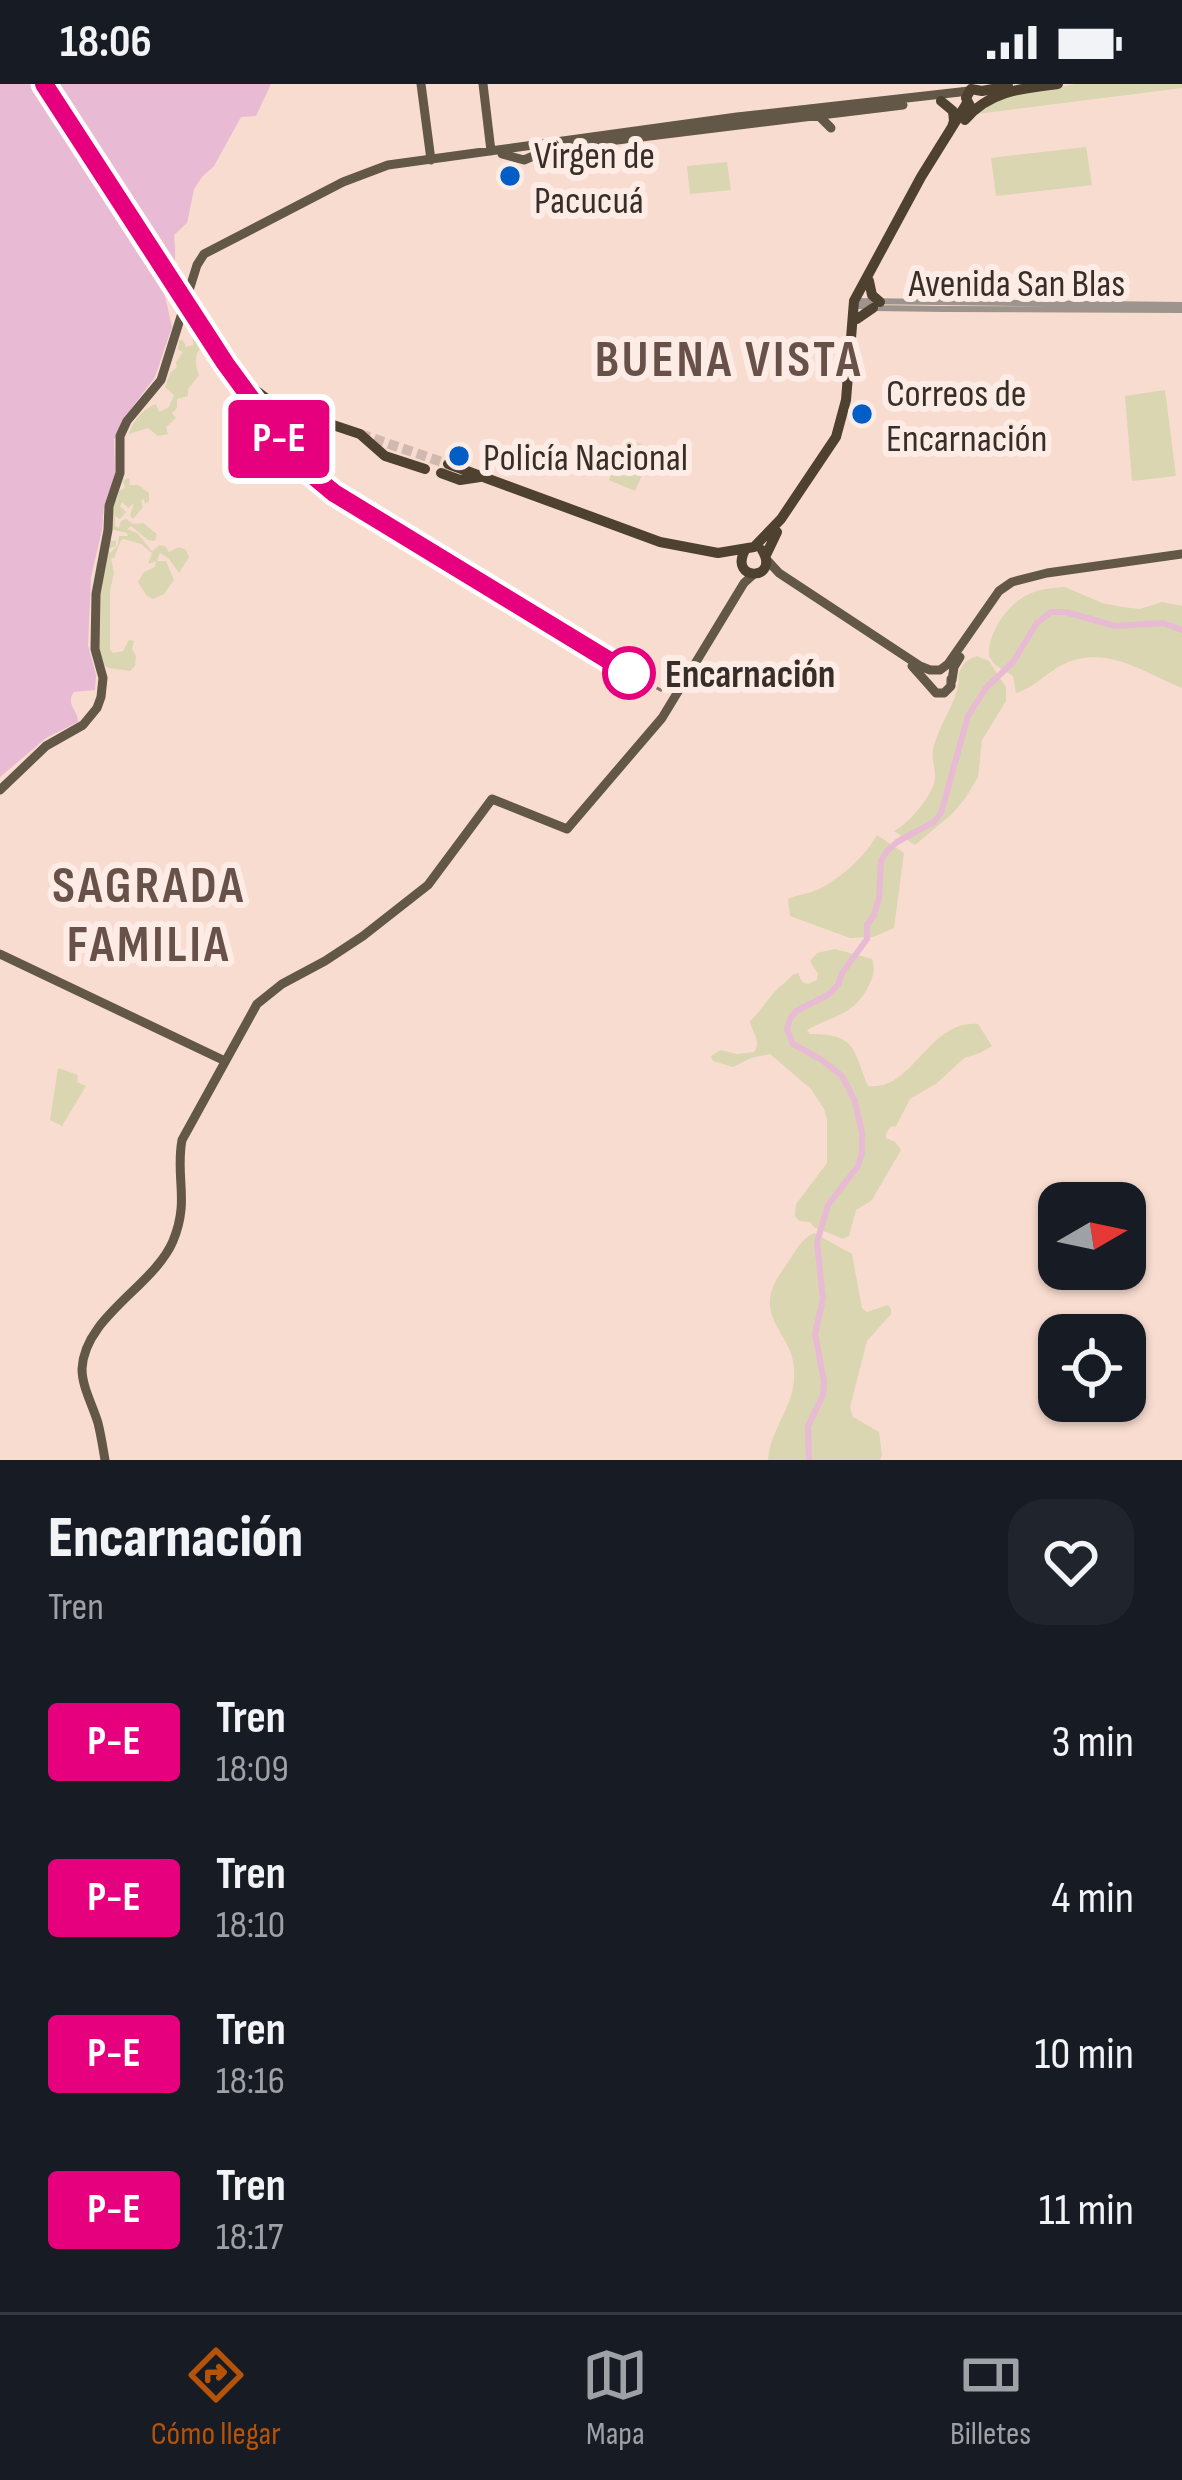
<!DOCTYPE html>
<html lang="es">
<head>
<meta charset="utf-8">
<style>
	:root { --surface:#171b24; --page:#20242c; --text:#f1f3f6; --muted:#9ea1a6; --line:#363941; --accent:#b45309 }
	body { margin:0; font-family:"Sofia Sans Condensed",sans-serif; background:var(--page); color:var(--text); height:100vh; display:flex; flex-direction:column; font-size:45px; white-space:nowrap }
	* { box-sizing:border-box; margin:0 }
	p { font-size:39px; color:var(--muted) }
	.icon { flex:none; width:66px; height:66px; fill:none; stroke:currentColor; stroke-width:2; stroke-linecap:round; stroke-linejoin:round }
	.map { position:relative; height:1376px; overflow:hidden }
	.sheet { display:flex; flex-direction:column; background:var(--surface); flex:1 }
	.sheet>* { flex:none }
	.badge { padding:0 24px; border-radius:9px; font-size:42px; line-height:78px }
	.needle { width:78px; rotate:81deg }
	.buttons { position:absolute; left:1038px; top:1098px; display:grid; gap:24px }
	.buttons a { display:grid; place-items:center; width:108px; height:108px; border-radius:24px; background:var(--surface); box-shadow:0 3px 9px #0004; font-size:60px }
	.map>.badge { position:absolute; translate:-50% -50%; box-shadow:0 0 0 6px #fff }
	.round { display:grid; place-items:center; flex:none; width:126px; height:126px; border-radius:36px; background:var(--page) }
	.headline { display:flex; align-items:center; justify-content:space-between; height:204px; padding:0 48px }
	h1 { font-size:57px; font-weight:800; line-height:90px }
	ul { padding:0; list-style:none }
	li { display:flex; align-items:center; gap:36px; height:156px; padding:0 48px }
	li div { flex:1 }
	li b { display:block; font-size:45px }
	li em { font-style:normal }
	li .badge { min-width:132px; font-weight:700; text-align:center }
	.status { display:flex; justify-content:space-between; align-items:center; height:84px; padding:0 60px; background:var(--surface); direction:ltr }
	.status svg { height:33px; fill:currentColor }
	.menu { display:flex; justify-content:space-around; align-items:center; height:168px; border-top:3px solid var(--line); background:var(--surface); font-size:33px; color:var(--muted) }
	.menu a { display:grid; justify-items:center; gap:6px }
	.menu .on { color:var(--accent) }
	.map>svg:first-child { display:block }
</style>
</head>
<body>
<div class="status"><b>18:06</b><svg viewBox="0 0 49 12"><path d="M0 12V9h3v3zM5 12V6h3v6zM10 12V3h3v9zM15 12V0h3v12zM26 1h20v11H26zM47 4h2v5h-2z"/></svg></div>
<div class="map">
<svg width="1182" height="1376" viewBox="0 0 1182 1376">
	<rect width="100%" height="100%" fill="#f8dcd0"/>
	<!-- green -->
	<path fill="#dad6b1" d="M 1075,0 L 1182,0 L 1182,4 L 977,30 L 999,14 Z
		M 1086,63 L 1092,101 L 996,112 L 991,74 Z
		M 727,78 L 731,106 L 690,110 L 687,82 Z
		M 194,240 L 209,261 L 207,265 L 199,266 C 194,272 196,285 199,291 L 188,305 L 188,312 L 177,315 L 177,324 L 172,329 L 176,334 L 166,343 L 168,350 L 158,352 L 148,344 L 129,350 C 132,338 144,324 156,320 L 159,328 L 169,323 L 174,311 L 165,303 L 170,289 L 177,283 L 176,278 L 183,268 L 178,266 L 179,256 L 183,256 L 186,263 L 193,261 L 192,249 L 187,245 Z
		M 1165,306 L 1176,392 L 1132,397 L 1125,312 Z
		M 626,354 L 653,365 L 635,407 L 609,396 Z
		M 127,394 L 130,395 L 129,401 L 138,401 L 149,409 L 149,417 L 145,420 L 144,415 L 141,417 L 143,423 L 133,435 L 130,432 L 134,419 L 128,424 L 122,418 L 120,422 L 126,428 L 120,435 L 115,432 L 115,442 L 119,444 L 121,437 L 126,435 L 134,440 L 143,439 L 157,450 L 155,457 L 148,456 L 131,442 L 127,445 L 137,449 L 152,467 L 160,461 L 165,462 L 169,468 L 179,463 L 186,466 L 189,473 L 179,489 L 169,475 L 160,469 L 157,477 L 166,477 L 174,496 L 164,510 L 153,515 L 146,511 L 138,498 L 144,488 L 155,483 L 156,477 L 148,480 L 152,469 L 141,460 L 124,455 L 121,456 L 114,474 L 111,474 L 114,489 L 110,507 L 110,566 L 113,569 L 123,567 L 129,556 L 134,557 L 132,565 L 136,572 L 135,582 L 130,587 L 109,584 L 97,578 L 96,481 L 110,457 L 116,457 L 116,462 L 108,465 L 110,469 L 118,461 L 119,452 L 128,452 L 127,449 L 110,445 L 113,416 L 117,416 L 119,407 L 125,404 L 123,397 Z
		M 1065,503 L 1102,519 L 1122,523 L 1140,525 L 1162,518 L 1182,522 L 1182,604 C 1145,589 1106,560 1064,580 C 1047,588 1034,604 1016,609 L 1013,592 L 995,581 L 989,572 C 988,547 1010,516 1034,508 C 1044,504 1055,504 1065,503 Z
		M 977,572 L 989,577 L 1006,603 L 1006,617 L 982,656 L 978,693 L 966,713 L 953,729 L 915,761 L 894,747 C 908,741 933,711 935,695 C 936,685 931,675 933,666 C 937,644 954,623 958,602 C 960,592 956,593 962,583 C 967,575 970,575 977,572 Z
		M 877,751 L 904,769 L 894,844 L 873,853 L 850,854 L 790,832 L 788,815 C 797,811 807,810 817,806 C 841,794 864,774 877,751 Z
		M 835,865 L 872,875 C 875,886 874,892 868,903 C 852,933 833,931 807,946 L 810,950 C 857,950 853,966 868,1002 C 913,1008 928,936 978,940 L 992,962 L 980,969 L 964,974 L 937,999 L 910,1015 L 896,1042 L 890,1043 L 886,1050 L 886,1054 L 895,1058 L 901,1066 L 872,1116 L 856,1126 L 849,1152 L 843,1155 L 814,1143 L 810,1138 L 799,1137 L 795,1132 L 796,1120 L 827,1079 L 827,1035 L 824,1025 L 811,1005 L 770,970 L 751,974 L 733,983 L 713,977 L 711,972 L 721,966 L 737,970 L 754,968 C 762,957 752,949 750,937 C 759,929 765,919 773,910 C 779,902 787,898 792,891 L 798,889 L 802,898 L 808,900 L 817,896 L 818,890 L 810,877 L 817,869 Z
		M 58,984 L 78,991 L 77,998 L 86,1002 L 62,1042 L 50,1036 Z
		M 814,1149 L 852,1170 L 862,1224 L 867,1228 L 888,1221 L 891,1225 L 891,1230 L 867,1257 L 850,1323 L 853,1333 L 879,1348 L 882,1371 L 880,1376 L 768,1376 C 770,1347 792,1325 794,1296 C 799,1246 745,1237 784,1184 C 795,1170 798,1157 814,1149 Z"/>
	<!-- water -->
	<path fill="#e8bad3" d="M 0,0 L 271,0 L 256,32 L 241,33 L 214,82 L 202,93 L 194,105 L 187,139 L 174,151 C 176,174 177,188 164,208 L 172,243 L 155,293 L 122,337 L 114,356 L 115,390 L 104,422 L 102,446 L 91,493 L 88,561 L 96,591 L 95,606 L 74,608 C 65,620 78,626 78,638 L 46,654 L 0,693 Z"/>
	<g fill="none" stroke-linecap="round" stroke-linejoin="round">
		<!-- canal -->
		<path stroke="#e8bad3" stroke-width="6" d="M 809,1376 L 808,1342 L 823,1311 L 824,1297 L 815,1250 L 823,1215 L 817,1158 L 828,1121 L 858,1082 L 862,1068 L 862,1049 L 855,1017 L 842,992 L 822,976 L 793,960 L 787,945 L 790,935 L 796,927 L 828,911 L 838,901 L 842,889 L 867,855 L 867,841 L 874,831 L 879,814 L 881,777 L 887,767 L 897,758 L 934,738 L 941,729 L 968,632 L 986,604 L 1013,578 L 1037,539 L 1051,528 L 1066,528 L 1115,542 L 1163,539 L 1182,546"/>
		<!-- highway-tunnel -->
		<path stroke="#d2b9af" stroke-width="10" stroke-dasharray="10 5" stroke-linecap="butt" d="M 360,350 L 448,380"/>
		<!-- minor -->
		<path stroke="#9d958d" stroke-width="6" d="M 857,217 L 1182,221
			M 853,221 L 873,224 L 944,225 L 1182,226"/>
		<!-- major -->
		<path stroke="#635747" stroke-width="9" d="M 421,0 L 431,76
			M 483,0 L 491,67
			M 818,31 L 831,44
			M 502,70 L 524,76 L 552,64 L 903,21
			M 767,476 L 779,489 L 920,582 L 930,586 L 940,586
			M 912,582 L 929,601
			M 940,586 L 948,580 L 999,507 L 1012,498 L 1047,489 L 1182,470
			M 952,596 L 954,583 L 960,573
			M 929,601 L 936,609 L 944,609 L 951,602 L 951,595
			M 0,706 L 46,662 L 83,641 L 97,624 L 101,613 L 103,594 L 95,565 L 96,510 L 108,446 L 109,422 L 120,389 L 120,352 L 127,337 L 161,296 L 197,181 L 204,170 L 343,98 L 388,81 L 737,33 L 969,7
			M 0,870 L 225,977
			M 105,1376 C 103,1364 101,1351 98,1339 C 93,1322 82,1303 82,1285 C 84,1233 154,1202 173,1157 C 190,1116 175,1094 182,1056 L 257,920 L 282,900 L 325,877 L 363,852 L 428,801 L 492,715 L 567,745 L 662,634 L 744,499 L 754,490"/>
		<!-- highway -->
		<path stroke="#4f412f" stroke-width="10" d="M 50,0 L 199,235 L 246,299 L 276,322 L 360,350 L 385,372 L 425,385
			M 941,17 L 953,27 L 954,37 L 952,43
			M 970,22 L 966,14 L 971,5 L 982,7 L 1008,2
			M 965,36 C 988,7 1023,4 1058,0
			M 869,197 L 872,211 L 880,218
			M 857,235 L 873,224
			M 448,380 L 660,458 L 718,469 L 754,463 L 781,435 L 836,353 L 846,316 L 854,217 L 921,93 L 967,19
			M 441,389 L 460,396 L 480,393
			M 745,466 C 728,498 781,497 762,466
			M 766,471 L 777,448"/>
		<!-- rail -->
		<path stroke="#83726a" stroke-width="3" stroke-dasharray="6 12" stroke-linecap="butt" d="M 44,0 L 225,279 L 289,368 L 310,389 L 334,409 L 619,582
			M 641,595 L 664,608"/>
	</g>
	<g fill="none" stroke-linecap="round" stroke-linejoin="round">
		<defs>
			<path id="line" d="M 44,0 L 225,279 L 290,368 L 310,389 L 334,409 L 631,590"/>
		</defs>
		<!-- line casing -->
		<use href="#line" stroke="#fff" stroke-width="27"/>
		<!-- line -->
		<use href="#line" stroke="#e6007e" stroke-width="18"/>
	</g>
	<!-- markers -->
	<g fill="#015ec7" stroke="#fdece5" stroke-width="4.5">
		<circle cx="510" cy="92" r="12"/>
		<circle cx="862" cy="330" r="12"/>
		<circle cx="459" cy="372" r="12"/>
	</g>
	<circle fill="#fff" stroke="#e6007e" stroke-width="6" cx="629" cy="589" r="24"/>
	<g text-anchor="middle" stroke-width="12" stroke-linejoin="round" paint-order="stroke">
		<!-- poi labels -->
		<g font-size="39" fill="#382e29" stroke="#fdece5" text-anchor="start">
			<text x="534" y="84">Virgen de<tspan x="534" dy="45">Pacucuá</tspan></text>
			<text x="886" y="322">Correos de<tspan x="886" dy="45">Encarnación</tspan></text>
			<text x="483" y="386">Policía Nacional</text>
		</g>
		<!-- street labels -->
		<g font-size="39" fill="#382e29" stroke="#fdece5">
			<text x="1017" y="212">Avenida San Blas</text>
		</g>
		<!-- stop labels -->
		<g font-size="39" font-weight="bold" fill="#382e29" stroke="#fdece5" text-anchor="start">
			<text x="665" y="603">Encarnación</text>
		</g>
		<!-- district labels -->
		<g font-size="51" font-weight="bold" letter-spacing="3" fill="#685148" stroke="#fdece5">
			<text x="729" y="292">BUENA VISTA</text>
			<text x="149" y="818">SAGRADA<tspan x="149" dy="59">FAMILIA</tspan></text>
		</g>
	</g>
</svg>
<div class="buttons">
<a><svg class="needle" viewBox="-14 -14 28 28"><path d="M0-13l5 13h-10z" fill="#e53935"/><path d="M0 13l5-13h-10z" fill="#9ea1a6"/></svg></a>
<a><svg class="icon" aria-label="locate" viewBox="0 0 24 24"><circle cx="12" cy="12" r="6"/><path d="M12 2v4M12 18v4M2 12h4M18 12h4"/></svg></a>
</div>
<b class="badge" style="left:279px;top:355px;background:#e6007e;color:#fff">P-E</b>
</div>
<section class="sheet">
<div class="headline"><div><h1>Encarnación</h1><p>Tren</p></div><a class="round"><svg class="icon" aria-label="heart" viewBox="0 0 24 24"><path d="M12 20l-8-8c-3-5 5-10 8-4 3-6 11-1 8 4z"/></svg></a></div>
<ul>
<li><span class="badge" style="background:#e6007e;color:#fff">P-E</span><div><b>Tren</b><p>18:09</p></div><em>3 min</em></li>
<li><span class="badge" style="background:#e6007e;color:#fff">P-E</span><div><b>Tren</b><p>18:10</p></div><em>4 min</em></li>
<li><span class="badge" style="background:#e6007e;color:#fff">P-E</span><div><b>Tren</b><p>18:16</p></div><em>10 min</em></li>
<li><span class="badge" style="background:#e6007e;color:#fff">P-E</span><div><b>Tren</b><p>18:17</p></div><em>11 min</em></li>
</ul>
</section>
<nav class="menu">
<a class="on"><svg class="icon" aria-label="directions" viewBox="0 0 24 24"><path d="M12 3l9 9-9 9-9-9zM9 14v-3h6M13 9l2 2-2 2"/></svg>Cómo llegar</a>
<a><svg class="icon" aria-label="map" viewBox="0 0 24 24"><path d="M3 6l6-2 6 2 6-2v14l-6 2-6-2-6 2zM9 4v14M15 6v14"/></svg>Mapa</a>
<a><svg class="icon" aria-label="tickets" viewBox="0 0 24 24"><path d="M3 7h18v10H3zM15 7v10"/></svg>Billetes</a>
</nav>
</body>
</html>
